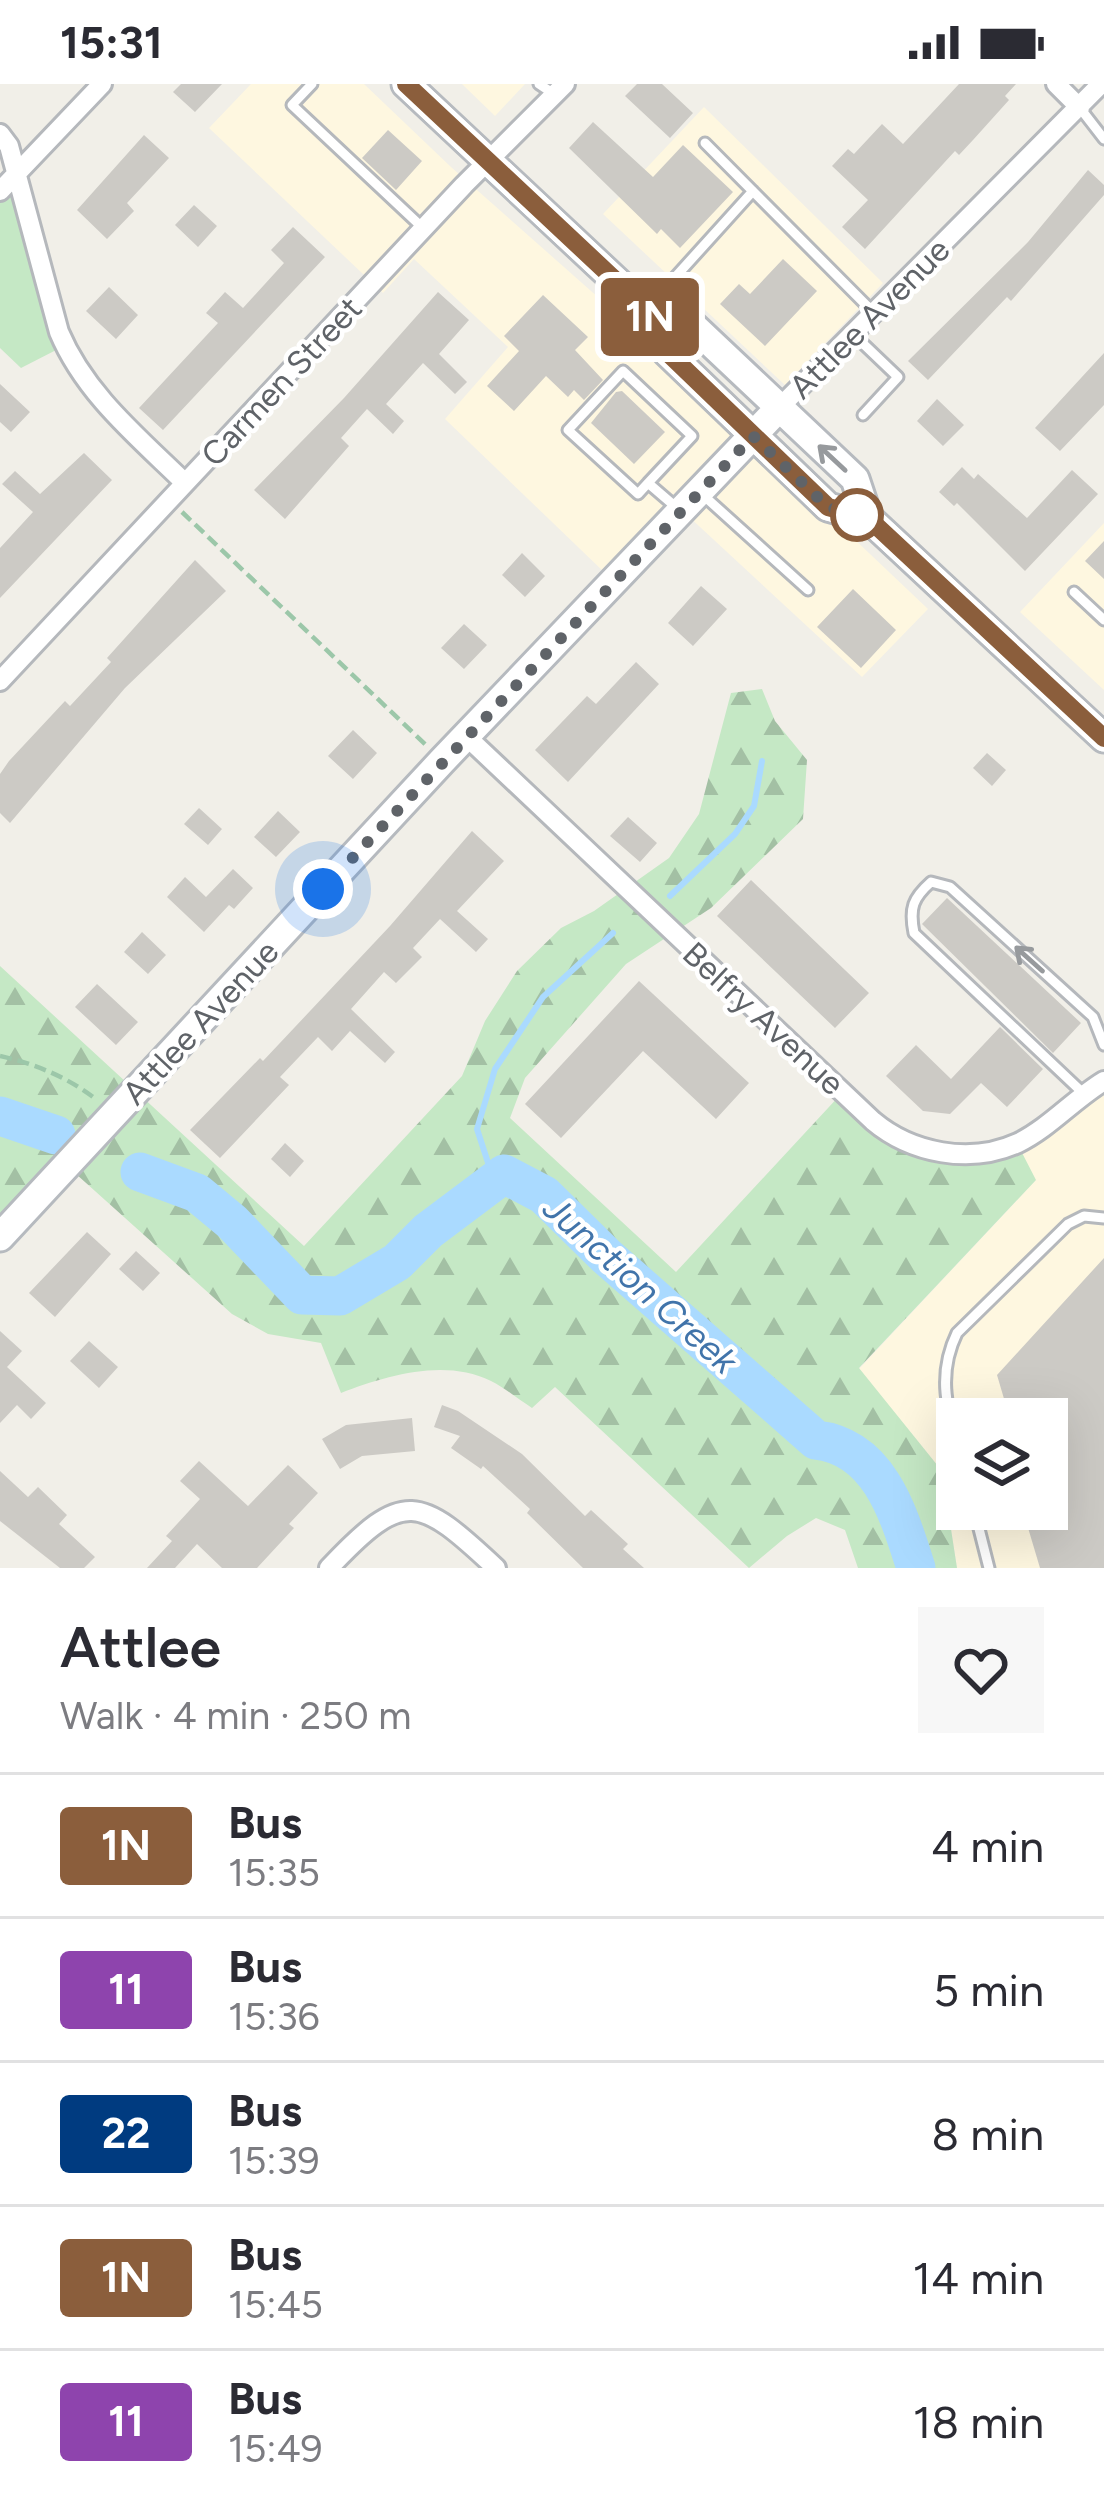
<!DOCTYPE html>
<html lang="en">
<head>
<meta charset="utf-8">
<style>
	:root { --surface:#fff; --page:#f7f7f7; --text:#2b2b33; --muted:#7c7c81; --line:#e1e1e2 }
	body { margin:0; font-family:Figtree,sans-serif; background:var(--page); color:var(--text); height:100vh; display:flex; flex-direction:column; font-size:45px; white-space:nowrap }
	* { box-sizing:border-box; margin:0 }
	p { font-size:39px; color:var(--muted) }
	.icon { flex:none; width:66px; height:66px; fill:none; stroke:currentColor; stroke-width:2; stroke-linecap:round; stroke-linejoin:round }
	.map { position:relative; height:1484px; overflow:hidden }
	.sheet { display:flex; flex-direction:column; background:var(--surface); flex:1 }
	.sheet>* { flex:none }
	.badge { padding:0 24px; border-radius:9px; font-size:42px; line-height:78px }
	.fabs { position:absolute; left:936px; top:1314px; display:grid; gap:24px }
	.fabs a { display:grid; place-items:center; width:132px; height:132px; border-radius:0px; background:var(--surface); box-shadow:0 12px 48px #0002; font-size:60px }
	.you { position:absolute; width:60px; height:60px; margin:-30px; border:9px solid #fff; border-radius:50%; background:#1a73e8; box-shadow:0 0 0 18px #1a73e833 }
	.map>.badge { position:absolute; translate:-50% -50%; box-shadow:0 0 0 6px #fff }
	.round { display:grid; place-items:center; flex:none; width:126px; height:126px; border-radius:0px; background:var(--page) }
	.summary { display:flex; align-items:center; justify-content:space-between; height:204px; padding:0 60px }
	h1 { font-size:57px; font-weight:600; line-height:90px }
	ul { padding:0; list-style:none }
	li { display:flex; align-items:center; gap:36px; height:144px; padding:0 60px; border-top:3px solid var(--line) }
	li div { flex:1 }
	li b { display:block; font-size:45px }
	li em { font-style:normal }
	li .badge { min-width:132px; font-weight:700; text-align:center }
	.status { display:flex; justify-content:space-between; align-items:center; height:84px; padding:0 60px; background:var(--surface); direction:ltr }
	.status svg { height:33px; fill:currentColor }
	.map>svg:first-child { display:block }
</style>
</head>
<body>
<div class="status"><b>15:31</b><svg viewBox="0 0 49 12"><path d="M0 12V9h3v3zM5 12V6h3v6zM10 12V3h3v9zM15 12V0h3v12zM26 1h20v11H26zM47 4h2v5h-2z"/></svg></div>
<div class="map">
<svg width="1104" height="1484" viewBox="0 0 1104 1484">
	<defs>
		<pattern id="forest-firs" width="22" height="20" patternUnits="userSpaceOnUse" patternTransform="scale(3)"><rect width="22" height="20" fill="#c5e8c5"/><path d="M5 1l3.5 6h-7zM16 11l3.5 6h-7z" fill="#a3c0a4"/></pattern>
	</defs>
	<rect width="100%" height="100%" fill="#f1efe8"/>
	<!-- commercial -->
	<path fill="#fef7e0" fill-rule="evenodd" d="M 251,0 L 364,0 L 451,83 L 617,230 L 928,525 L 862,593 L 673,418 L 605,489 L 445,335 L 508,263 L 414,175 L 383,209 L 209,44 Z
		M 462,0 L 525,0 L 495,32 Z
		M 704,23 L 883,199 L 785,301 L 603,130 Z
		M 1104,439 L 1104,606 L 1020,528 Z
		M 1104,989 L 1104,1484 L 957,1484 L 942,1387 L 859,1285 L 1035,1097 L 1018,1061 ZM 957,1335 L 1047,1335 L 1047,1425 L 957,1425 Z"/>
	<!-- grass -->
	<path fill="#c5e8c5" d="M 15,94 L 62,263 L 21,284 L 0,264 L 0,110 Z"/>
	<!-- forest -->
	<path fill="url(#forest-firs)" d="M 762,605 L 775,637 L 807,676 L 803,735 L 711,824 L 626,880 L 525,994 L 510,1034 L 676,1188 L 841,1010 L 909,1065 L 1018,1061 L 1036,1096 L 859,1284 L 942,1387 L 957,1484 L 858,1484 L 845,1446 L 816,1434 L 787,1452 L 749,1484 L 555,1303 L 532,1324 C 518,1315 505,1304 491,1297 C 444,1274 386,1292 341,1309 L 321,1259 L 268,1250 L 232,1230 L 66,1081 L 0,1151 L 0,882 L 304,1162 L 462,992 L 485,937 L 517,887 L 561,844 L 594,827 L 669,774 L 699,730 L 731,609 Z"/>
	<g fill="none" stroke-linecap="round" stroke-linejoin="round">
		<!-- stream -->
		<path stroke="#aadaff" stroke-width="6" d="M 670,812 L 735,750 L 754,722 L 762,677
			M 494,1097 L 477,1045 L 495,985 L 543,913 L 613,849"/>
		<!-- river -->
		<path stroke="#aadaff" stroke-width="39" d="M 0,1032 L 56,1051
			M 140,1088 L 197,1109 L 232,1138 L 302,1211 L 340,1212 L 397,1178 L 428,1147 L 504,1090 L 544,1111 L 606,1172 L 816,1356 C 880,1363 899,1431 916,1484"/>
	</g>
	<!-- building -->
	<path fill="#cccac5" d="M 181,0 L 222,0 L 195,28 L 173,8 Z
		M 637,0 L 662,0 L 693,29 L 670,54 L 625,12 Z
		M 959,0 L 1016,0 L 1005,12 L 1009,16 L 973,56 L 959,71 L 955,67 L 865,165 L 842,143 L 868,116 L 832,82 L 848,65 L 854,70 L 882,40 L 903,60 Z
		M 593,38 L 653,93 L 683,61 L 733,108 L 680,164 L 661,145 L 657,150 L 569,64 Z
		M 388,46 L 422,77 L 396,106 L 362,74 Z
		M 144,51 L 169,74 L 127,119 L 134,127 L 107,155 L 77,126 Z
		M 1088,86 L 1104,101 L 1104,111 L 1011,217 L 1007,213 L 928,296 L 908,277 L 1028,158 Z
		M 194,121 L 217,142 L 198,163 L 175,141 Z
		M 293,143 L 325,173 L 163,346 L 139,324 L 218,239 L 206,229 L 225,208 L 243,224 L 284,179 L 271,166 Z
		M 783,175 L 817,207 L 765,262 L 720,220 L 739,200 L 750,210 Z
		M 109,203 L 138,231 L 116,255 L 86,227 Z
		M 438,208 L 469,236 L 439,270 L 467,298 L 455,310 L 423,279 L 386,320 L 404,337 L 393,350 L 367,325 L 341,354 L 349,362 L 285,435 L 254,406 L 344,314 Z
		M 543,211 L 588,253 L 575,266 L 603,296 L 584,316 L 574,306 L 568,313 L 546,292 L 514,327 L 487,302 L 519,267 L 504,252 Z
		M 1104,269 L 1104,321 L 1060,367 L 1035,344 Z
		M 0,300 L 30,328 L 11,348 L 0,338 Z
		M 622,307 L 665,348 L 634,380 L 591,339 L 616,308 Z
		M 937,315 L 964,341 L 943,362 L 917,337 Z
		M 84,369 L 112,396 L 0,514 L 0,464 L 33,428 L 2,400 L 15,387 L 40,410 Z
		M 962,383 L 974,395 L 978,390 L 1027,434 L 1072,386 L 1098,410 L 1025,487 L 957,419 L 954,422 L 939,408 Z
		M 1104,457 L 1104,495 L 1085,477 Z
		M 522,469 L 545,492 L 525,513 L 502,491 Z
		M 195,476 L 226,507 L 125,604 L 10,739 L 0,729 L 0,690 L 9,677 L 65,617 L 70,622 L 111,578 L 107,574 Z
		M 701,502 L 727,525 L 693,562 L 668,539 Z
		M 853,505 L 896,546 L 861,584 L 817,543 Z
		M 464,540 L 487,561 L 464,585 L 441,564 Z
		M 636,578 L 659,600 L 568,698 L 535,666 L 587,612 L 596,620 Z
		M 353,646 L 377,669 L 353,695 L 328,672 Z
		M 987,669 L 1006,686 L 992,702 L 973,684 Z
		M 199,724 L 222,745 L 208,761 L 184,740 Z
		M 278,727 L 300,748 L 276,773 L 254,753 Z
		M 628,733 L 657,759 L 640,778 L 610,752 Z
		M 472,747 L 504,777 L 457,827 L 488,855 L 476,868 L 440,835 L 413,864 L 422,873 L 396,899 L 384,888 L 351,925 L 395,968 L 385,979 L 350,947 L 332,967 L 318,953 L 280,993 L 289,1001 L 220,1074 L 190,1046 L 260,974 L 263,977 L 390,842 Z
		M 233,785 L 253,804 L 234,825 L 229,821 L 204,848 L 167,813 L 185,793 L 206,813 Z
		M 751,796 L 869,909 L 835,944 L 717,832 Z
		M 947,814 L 1081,939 L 1053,969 L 922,840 Z
		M 142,848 L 166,871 L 148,890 L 124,868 Z
		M 639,897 L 749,999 L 716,1035 L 643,967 L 561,1054 L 525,1020 Z
		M 97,900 L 138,938 L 116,961 L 75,923 Z
		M 1000,943 L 1043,985 L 1007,1023 L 981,999 L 950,1030 L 923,1027 L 886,992 L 916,961 L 951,995 Z
		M 285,1059 L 304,1077 L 290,1093 L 271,1075 Z
		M 87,1148 L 111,1170 L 55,1233 L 29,1209 Z
		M 136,1167 L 160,1189 L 143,1207 L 119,1185 Z
		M 1104,1174 L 1104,1484 L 1040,1484 L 1026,1437 L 1040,1433 L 1038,1425 L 1047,1425 L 1047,1335 L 1010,1335 L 997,1291 Z
		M 0,1247 L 22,1267 L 7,1283 L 46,1319 L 31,1335 L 17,1321 L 0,1339 Z
		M 89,1257 L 118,1283 L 99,1304 L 70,1277 Z
		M 442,1321 L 458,1327 L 522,1370 L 585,1432 L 591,1426 L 628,1460 L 623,1465 L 644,1484 L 583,1484 L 527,1429 L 530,1425 L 483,1382 L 481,1385 L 451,1364 L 460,1352 L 434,1343 Z
		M 412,1334 L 415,1367 L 362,1372 L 340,1385 L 322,1355 L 346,1341 Z
		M 199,1377 L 248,1422 L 288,1381 L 318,1409 L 289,1440 L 294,1444 L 257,1484 L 222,1484 L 197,1460 L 175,1484 L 147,1484 L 172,1457 L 166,1452 L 200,1415 L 180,1397 Z
		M 0,1387 L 28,1413 L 38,1403 L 67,1431 L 59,1440 L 95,1473 L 84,1484 L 60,1484 L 0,1437 Z"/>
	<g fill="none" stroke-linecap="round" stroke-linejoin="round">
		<defs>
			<path id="lane" d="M 312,0 L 292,21 L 424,145
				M 539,0 L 554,10
				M 1080,24 L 1104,55
				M 705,59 L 874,229
				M 650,221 L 753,107
				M 853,250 L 898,293 L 863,331
				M 648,399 L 638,410 L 568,346 L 623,287 L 692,352 L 648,399 L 677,424
				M 703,411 L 808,506
				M 1074,508 L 1104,536
				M 1083,1009 L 914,849 C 909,824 913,814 931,798 L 950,803 L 1093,933 L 1104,961
				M 957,1362 C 946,1321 938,1288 957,1249 L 1068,1140 L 1084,1132 L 1104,1134
				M 974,1425 L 989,1484"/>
			<path id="street" d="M 1056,0 L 1080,24
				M 0,50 L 9,62 L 59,248 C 85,310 138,353 185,399
				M 0,107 L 102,0
				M 779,324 L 1101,0
				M 0,597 L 464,101 L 565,0
				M 466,652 L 873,1037 C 911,1069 970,1081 1018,1059 C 1049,1044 1074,1015 1104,997
				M 329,1484 C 404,1404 419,1412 496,1484"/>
			<path id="secondary" d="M 406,0 L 646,225 L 667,268 L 828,423 L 868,434 L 1104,654
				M 646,225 L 693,242 L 855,395 L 868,434
				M 0,1153 L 442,677 L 779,324"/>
		</defs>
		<!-- lane casing -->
		<use href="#lane" stroke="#b5b8bc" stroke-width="15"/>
		<!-- street casing -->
		<use href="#street" stroke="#b5b8bc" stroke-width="24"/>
		<!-- secondary casing -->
		<use href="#secondary" stroke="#b6babf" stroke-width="33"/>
		<!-- path -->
		<path stroke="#9cc7a9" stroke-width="4.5" stroke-dasharray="12 6" stroke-linecap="butt" d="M 182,428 L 426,661
			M 0,972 C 36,980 69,994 97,1016"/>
		<!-- lane -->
		<use href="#lane" stroke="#fff" stroke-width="9"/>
		<!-- street -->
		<use href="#street" stroke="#fff" stroke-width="18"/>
		<!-- secondary -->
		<use href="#secondary" stroke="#fff" stroke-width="27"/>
	</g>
	<!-- one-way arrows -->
	<defs><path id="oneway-shaft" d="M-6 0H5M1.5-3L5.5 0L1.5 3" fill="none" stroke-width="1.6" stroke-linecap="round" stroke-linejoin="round" transform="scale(3)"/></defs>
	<g stroke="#979a9d">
		<use href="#oneway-shaft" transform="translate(832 374) rotate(-137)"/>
		<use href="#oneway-shaft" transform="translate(1029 875) rotate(-138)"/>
	</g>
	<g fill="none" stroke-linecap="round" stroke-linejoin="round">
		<defs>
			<path id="line" d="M 406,0 L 646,225 L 667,268 L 828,423 L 868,434 L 1104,654"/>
		</defs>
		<!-- line casing -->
		<use href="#line" stroke="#fff" stroke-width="27"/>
		<!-- line -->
		<use href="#line" stroke="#8b5e3c" stroke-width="18"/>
		<!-- walk -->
		<path stroke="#5f6368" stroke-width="12" stroke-dasharray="0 21.6" d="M 323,805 L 753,352 L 828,423 L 868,434 L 857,431"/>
	</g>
	<!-- markers -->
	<circle fill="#fff" stroke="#8b5e3c" stroke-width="6" cx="857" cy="431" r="24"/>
	<g text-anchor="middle" stroke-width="9" stroke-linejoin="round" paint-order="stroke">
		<!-- street labels -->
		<g font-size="33" fill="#5f6368" stroke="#fff">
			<text transform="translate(869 234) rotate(-45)" y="12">Attlee Avenue</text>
			<text transform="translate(281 297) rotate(-47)" y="12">Carmen Street</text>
			<text transform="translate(764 934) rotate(43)" y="12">Belfry Avenue</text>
			<text transform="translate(200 938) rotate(-47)" y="12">Attlee Avenue</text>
		</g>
		<!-- water labels -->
		<g font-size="36" font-style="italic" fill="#4174aa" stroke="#fff">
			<text transform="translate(641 1200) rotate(42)" y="13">Junction Creek</text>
		</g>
	</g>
</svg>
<div class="fabs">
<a><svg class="icon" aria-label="layers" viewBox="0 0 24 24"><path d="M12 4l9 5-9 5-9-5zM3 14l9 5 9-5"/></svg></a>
</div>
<div class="you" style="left:323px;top:805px"></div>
<b class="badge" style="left:650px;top:233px;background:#8b5e3c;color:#fff">1N</b>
</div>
<section class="sheet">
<div class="summary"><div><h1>Attlee</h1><p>Walk · 4 min · 250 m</p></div><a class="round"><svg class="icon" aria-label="heart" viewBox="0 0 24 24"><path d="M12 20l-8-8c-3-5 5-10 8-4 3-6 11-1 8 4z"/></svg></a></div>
<ul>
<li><span class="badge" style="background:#8b5e3c;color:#fff">1N</span><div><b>Bus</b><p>15:35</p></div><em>4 min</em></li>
<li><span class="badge" style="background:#8e44ad;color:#fff">11</span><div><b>Bus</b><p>15:36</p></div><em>5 min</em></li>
<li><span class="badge" style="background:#003b80;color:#fff">22</span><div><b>Bus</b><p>15:39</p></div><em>8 min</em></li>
<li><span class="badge" style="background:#8b5e3c;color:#fff">1N</span><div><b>Bus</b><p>15:45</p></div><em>14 min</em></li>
<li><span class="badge" style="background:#8e44ad;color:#fff">11</span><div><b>Bus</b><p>15:49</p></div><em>18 min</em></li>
</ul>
</section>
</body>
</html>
